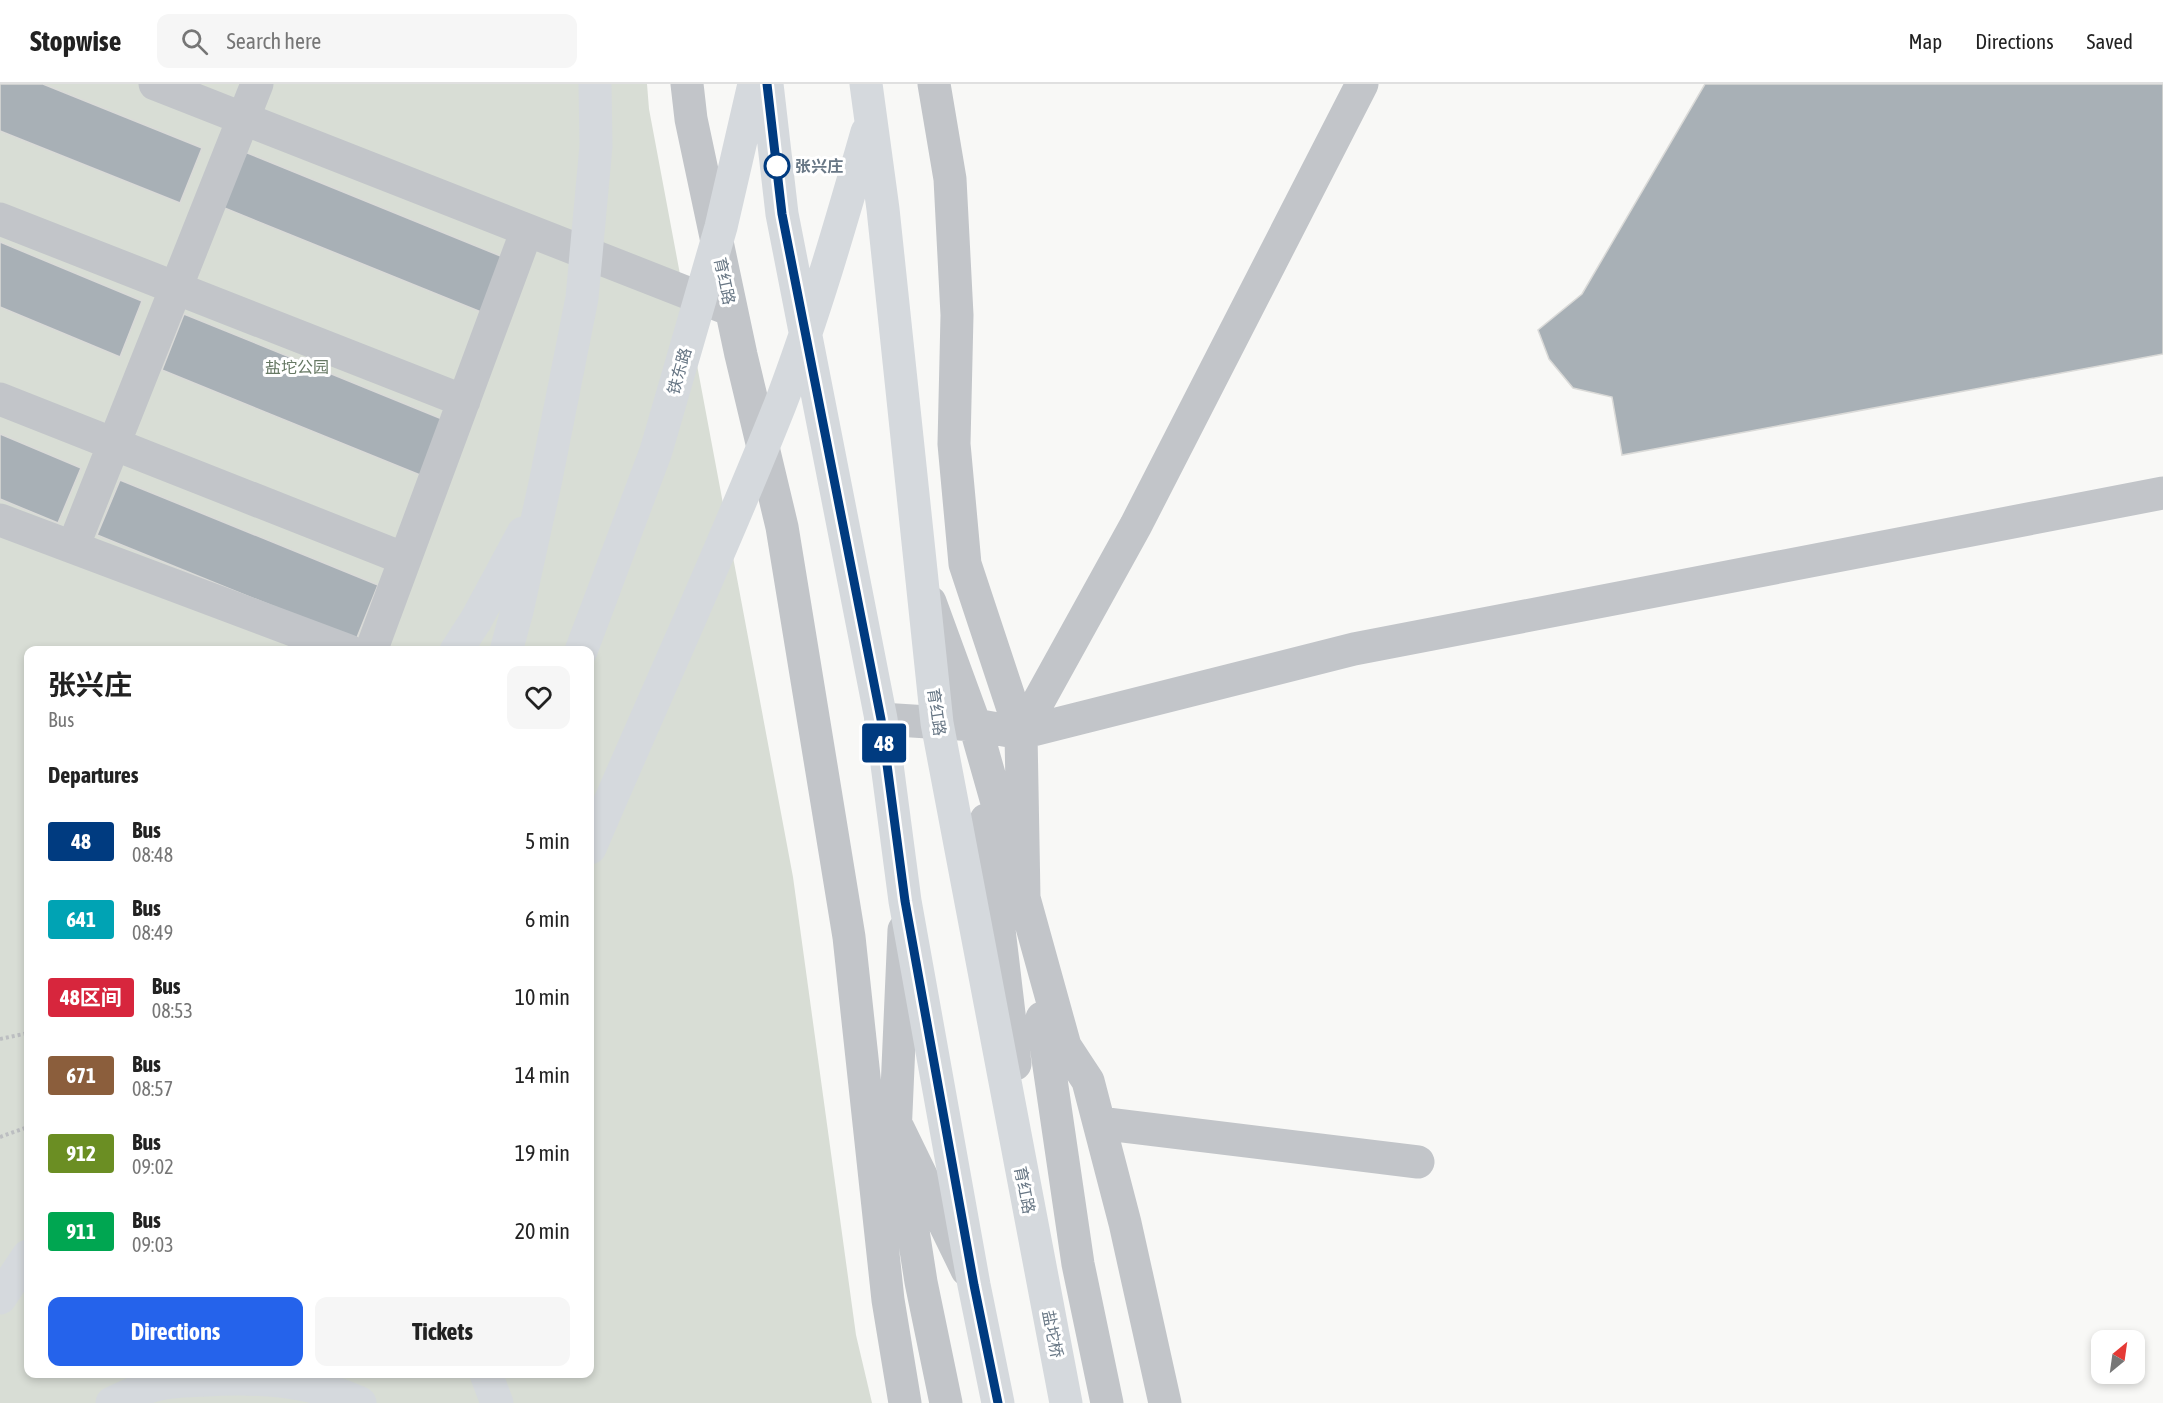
<!DOCTYPE html>
<html lang="en">
<head>
<meta charset="utf-8">
<style>
	:root { --surface:#fff; --page:#f6f6f6; --text:#222; --muted:#767676; --line:#e0e0e0; --accent:#2563eb }
	body { margin:0; font-family:"Asap Condensed","Noto Sans SC",sans-serif; background:var(--page); color:var(--text); height:100vh; display:flex; flex-direction:column; font-size:22px; white-space:nowrap }
	* { box-sizing:border-box; margin:0 }
	p { font-size:20px; color:var(--muted) }
	.icon { flex:none; width:33px; height:33px; fill:none; stroke:currentColor; stroke-width:2; stroke-linecap:round; stroke-linejoin:round }
	.map { position:relative; flex:1; overflow:hidden }
	.details { position:absolute; left:24px; top:562px; width:570px; height:732px; display:flex; flex-direction:column; background:var(--surface); border-radius:12px; box-shadow:0 3px 9px #0003 }
	.details>* { flex:none }
	.badge { padding:0 12px; border-radius:4px; font-size:21px; line-height:39px }
	.needle { width:39px; rotate:29deg }
	.fabs { position:absolute; left:2091px; top:1246px; display:grid; gap:12px }
	.fabs a { display:grid; place-items:center; width:54px; height:54px; border-radius:12px; background:var(--surface); box-shadow:0 3px 9px #0003; font-size:30px }
	.map>.badge { position:absolute; translate:-50% -50%; box-shadow:0 0 0 3px #fff }
	h2 { padding:0 24px; font-size:22px; line-height:54px }
	.round { display:grid; place-items:center; flex:none; width:63px; height:63px; border-radius:12px; background:var(--page) }
	.summary { display:flex; align-items:center; justify-content:space-between; height:102px; padding:0 24px }
	h1 { font-size:28px; font-weight:700; line-height:45px }
	.cta { display:flex; gap:12px; margin-top:auto; padding:12px 24px }
	.cta a { flex:1; height:69px; border-radius:12px; background:var(--accent); color:#fff; font-size:24px; font-weight:700; line-height:69px; text-align:center }
	.cta a+a { background:var(--page); color:var(--text) }
	ul { padding:0; list-style:none }
	li { display:flex; align-items:center; gap:18px; height:78px; padding:0 24px }
	li div { flex:1 }
	li b { display:block; font-size:22px }
	li em { font-style:normal }
	li .badge { min-width:66px; font-weight:700; text-align:center }
	header { display:flex; align-items:center; gap:36px; box-sizing:border-box; height:84px; padding:0 30px; background:var(--surface); border-bottom:2px solid var(--line) }
	header strong { font-size:28px }
	nav { display:flex; gap:33px; margin-inline-start:auto; font-size:21px }
	.search { width:420px; height:54px; background:var(--page); display:flex; align-items:center; gap:15px; box-sizing:border-box; padding:0 21px; border-radius:12px; color:var(--muted); font-size:22px }
	.map>svg:first-child { display:block }
</style>
</head>
<body>
<header>
<strong>Stopwise</strong>
<div class="search"><svg class="icon" aria-label="search" viewBox="0 0 24 24"><circle cx="10" cy="10" r="6"/><path d="M15 15l6 6"/></svg>Search here</div>
<nav><a>Map</a><a>Directions</a><a>Saved</a></nav>
</header>
<div class="map">
<svg width="2163" height="1319" viewBox="0 0 2163 1319">
	<rect width="100%" height="100%" fill="#f8f8f6"/>
	<!-- green -->
	<path fill="#d8ddd5" fill-rule="evenodd" d="M 0,0 L 647,0 L 649,25 L 793,793 L 856,1251 L 872,1319 L 0,1319 ZM 28,567 L 590,567 L 590,1290 L 28,1290 Z"/>
	<!-- building -->
	<path fill="#a8b0b6" stroke="#dadad8" stroke-width="1.5" d="M 0,0 L 43,0 L 202,64 L 180,119 L 0,47 Z
		M 1705,0 L 2163,0 L 2163,270 L 1622,371 L 1612,313 L 1573,304 L 1549,275 L 1538,246 L 1582,210 Z
		M 245,68 L 503,173 L 481,228 L 222,123 Z
		M 0,158 L 142,217 L 120,273 L 0,223 Z
		M 184,230 L 442,335 L 420,391 L 162,286 Z
		M 0,350 L 81,384 L 58,439 L 0,415 Z
		M 120,396 L 378,501 L 356,556 L 97,451 Z"/>
	<g fill="none" stroke-linecap="round" stroke-linejoin="round">
		<!-- path -->
		<path stroke="#bcbec1" stroke-width="4" stroke-dasharray="3 3" stroke-linecap="butt" d="M 0,955 L 28,949
			M 0,1053 L 28,1043"/>
		<!-- minor -->
		<path stroke="#c2c5c9" stroke-width="33" d="M 155,0 L 726,224
			M 687,0 L 691,35 L 741,271 L 782,443 L 849,853 L 888,1216 L 905,1319
			M 934,0 L 950,95 L 957,231 L 954,360 L 965,480 L 1021,649 L 1024,814 L 1065,962 L 1088,997 L 1125,1139 L 1165,1319
			M 0,135 L 464,317
			M 0,315 L 405,475
			M 0,436 L 349,567
			M 73,463 L 257,0
			M 930,518 L 975,641 L 1011,768
			M 371,567 L 527,146
			M 881,635 L 975,641 L 1021,649 L 1354,565 L 2163,409
			M 1021,649 L 1136,441 L 1362,0
			M 986,736 L 1015,980
			M 1042,934 L 1078,1180 L 1107,1319
			M 1099,1039 L 1418,1078
			M 898,1044 L 967,1186
			M 902,1076 L 921,1198 L 946,1319
			M 893,1097 L 904,846"/>
		<!-- highway -->
		<path stroke="#d5d9dd" stroke-width="33" d="M 767,0 L 782,130 L 881,635 L 905,817 L 974,1201 L 998,1319
			M 866,0 L 883,125 L 937,639 L 1066,1319
			M 456,567 L 476,536 L 523,449
			M 506,567 L 517,527 L 546,395 L 582,214 L 596,62 L 595,0
			M 581,567 L 656,367 L 721,143 L 754,0
			M 590,764 C 653,616 721,470 780,321 C 814,232 841,139 867,48
			M 0,1214 L 28,1172
			M 486,1290 L 497,1319
			M 112,1319 C 123,1314 135,1308 146,1304 C 165,1297 186,1297 206,1296 C 259,1293 312,1296 360,1319"/>
	</g>
	<g fill="none" stroke-linecap="round" stroke-linejoin="round">
		<defs>
			<path id="line" d="M 767,0 L 782,130 L 881,635 L 905,817 L 974,1201 L 998,1319"/>
		</defs>
		<!-- line casing -->
		<use href="#line" stroke="#fff" stroke-width="14"/>
		<!-- line -->
		<use href="#line" stroke="#003b80" stroke-width="9"/>
	</g>
	<!-- markers -->
	<circle fill="#fff" stroke="#003b80" stroke-width="3" cx="777" cy="82" r="12"/>
	<g text-anchor="middle" stroke-width="6" stroke-linejoin="round" paint-order="stroke">
		<!-- stop labels -->
		<g font-size="16" font-weight="bold" fill="#687785" stroke="#fff" text-anchor="start">
			<text x="795" y="88">张兴庄</text>
		</g>
		<!-- street labels -->
		<g font-size="16" fill="#687785" stroke="#fff">
			<text transform="translate(725 197) rotate(78)" y="6">育红路</text>
			<text transform="translate(679 287) rotate(-74)" y="6">铁东路</text>
			<text transform="translate(937 628) rotate(82)" y="6">育红路</text>
			<text transform="translate(1025 1106) rotate(79)" y="6">育红路</text>
			<text transform="translate(1053 1250) rotate(79)" y="6">盐坨桥</text>
		</g>
		<!-- park labels -->
		<g font-size="16" fill="#667863" stroke="#fff">
			<text x="297" y="289">盐坨公园</text>
		</g>
	</g>
</svg>
<div class="fabs">
<a><svg class="needle" viewBox="-14 -14 28 28"><path d="M0-13l5 13h-10z" fill="#e53935"/><path d="M0 13l5-13h-10z" fill="#767676"/></svg></a>
</div>
<b class="badge" style="left:884px;top:659px;background:#003b80;color:#fff">48</b>
<section class="details">
<div class="summary"><div><h1>张兴庄</h1><p>Bus</p></div><a class="round"><svg class="icon" aria-label="heart" viewBox="0 0 24 24"><path d="M12 20l-8-8c-3-5 5-10 8-4 3-6 11-1 8 4z"/></svg></a></div>
<h2>Departures</h2>
<ul>
<li><span class="badge" style="background:#003b80;color:#fff">48</span><div><b>Bus</b><p>08:48</p></div><em>5 min</em></li>
<li><span class="badge" style="background:#00a3b4;color:#fff">641</span><div><b>Bus</b><p>08:49</p></div><em>6 min</em></li>
<li><span class="badge" style="background:#d7263d;color:#fff">48区间</span><div><b>Bus</b><p>08:53</p></div><em>10 min</em></li>
<li><span class="badge" style="background:#8b5e3c;color:#fff">671</span><div><b>Bus</b><p>08:57</p></div><em>14 min</em></li>
<li><span class="badge" style="background:#6b8e23;color:#fff">912</span><div><b>Bus</b><p>09:02</p></div><em>19 min</em></li>
<li><span class="badge" style="background:#00a651;color:#fff">911</span><div><b>Bus</b><p>09:03</p></div><em>20 min</em></li>
</ul>
<div class="cta"><a>Directions</a><a>Tickets</a></div>
</section>
</div>
</body>
</html>
